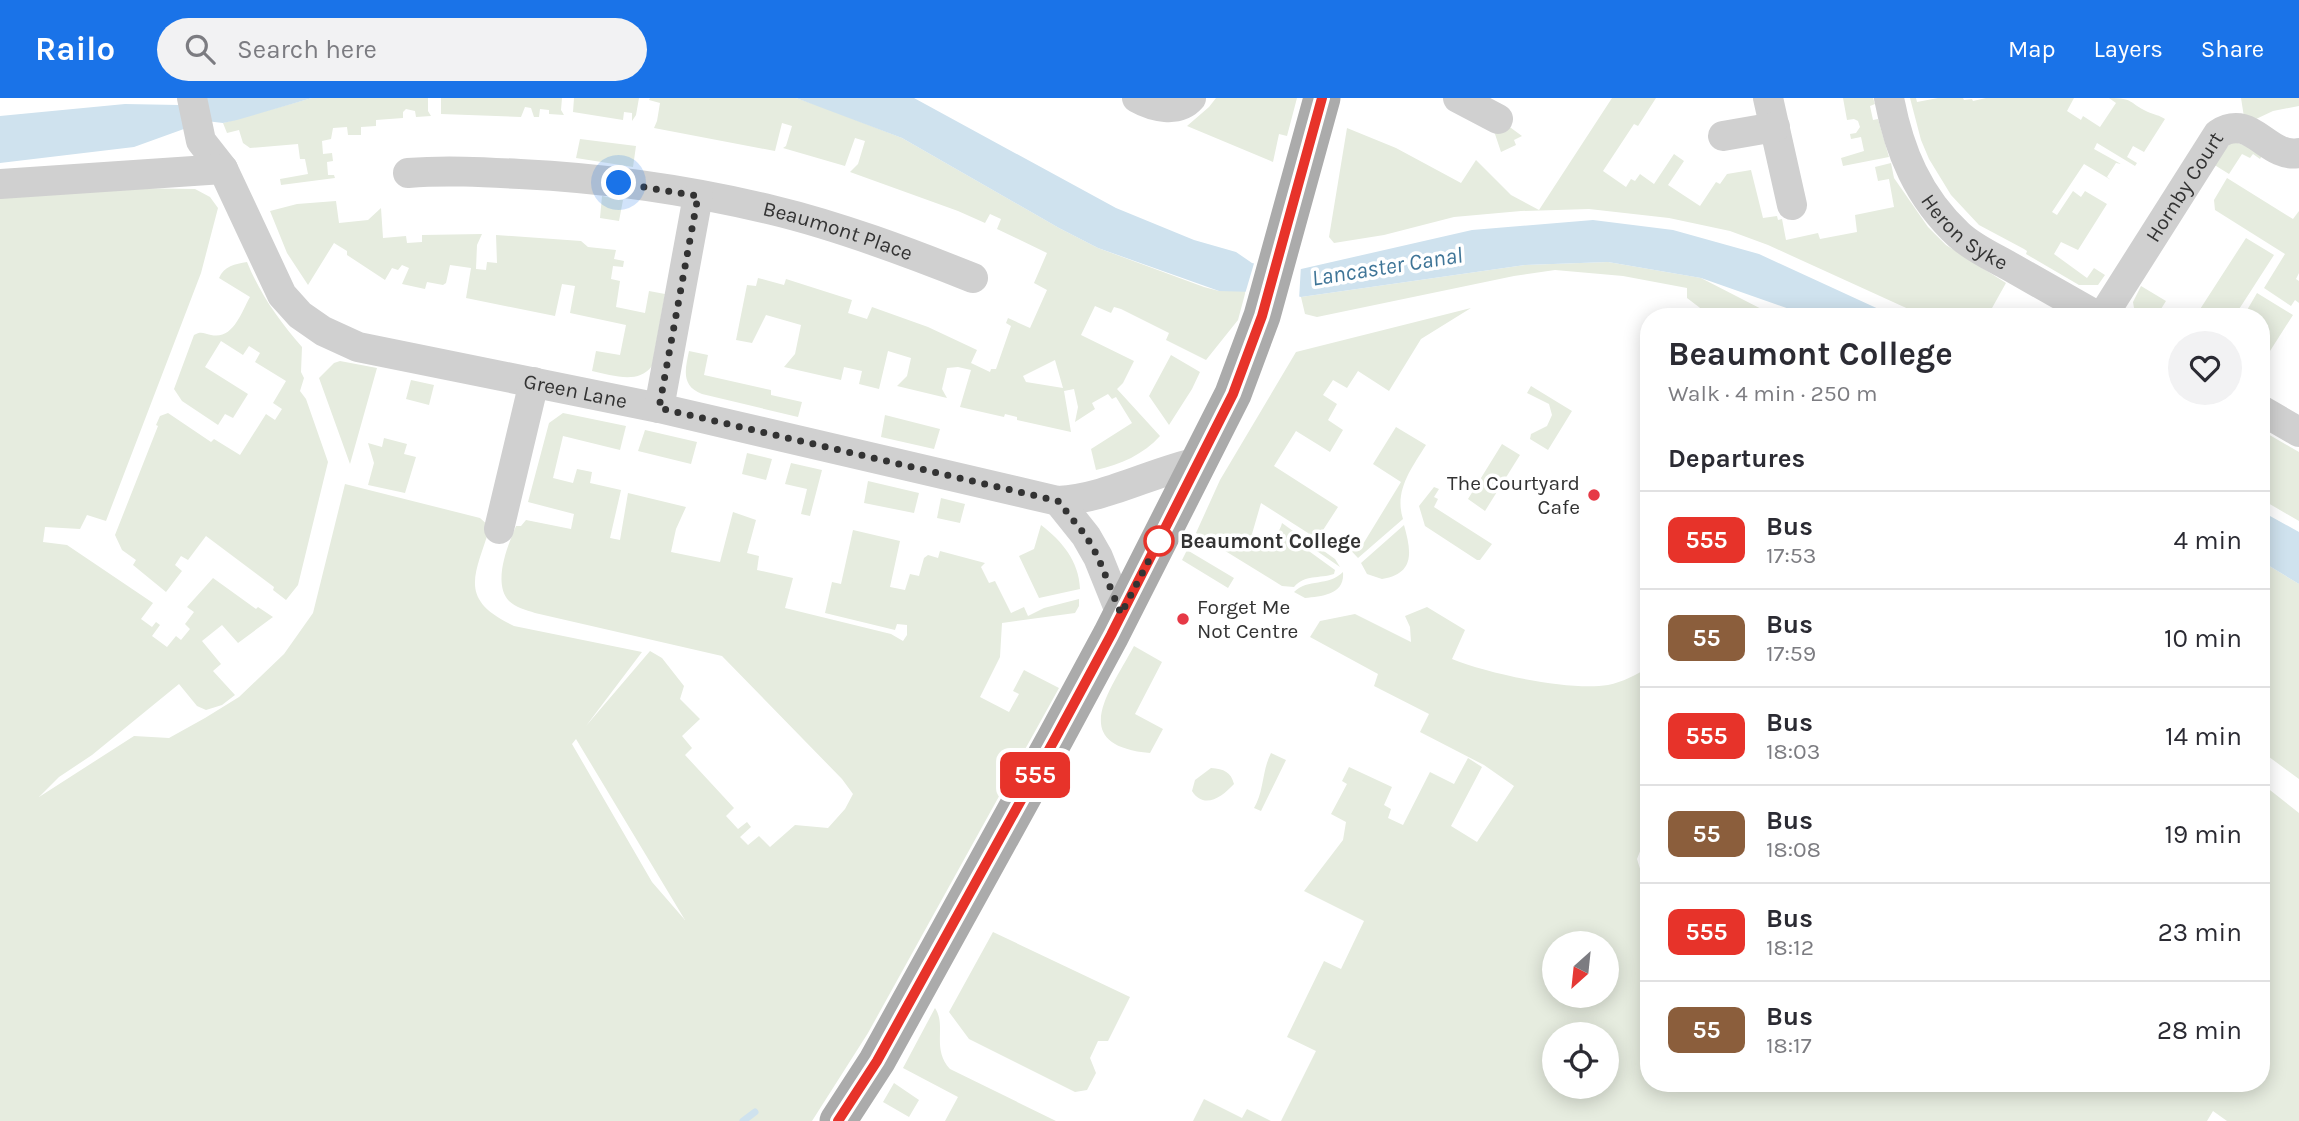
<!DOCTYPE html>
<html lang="en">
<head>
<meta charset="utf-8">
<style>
	:root { --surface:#fff; --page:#f2f2f3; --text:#2b2b33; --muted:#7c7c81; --line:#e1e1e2; --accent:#1a73e8 }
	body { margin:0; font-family:Karla,sans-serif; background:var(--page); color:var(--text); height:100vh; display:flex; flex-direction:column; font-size:26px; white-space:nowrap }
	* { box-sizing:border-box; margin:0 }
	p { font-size:23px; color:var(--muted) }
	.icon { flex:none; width:38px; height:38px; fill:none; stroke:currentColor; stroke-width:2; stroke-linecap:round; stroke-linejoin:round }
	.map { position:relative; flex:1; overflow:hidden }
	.side { position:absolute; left:1640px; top:210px; width:630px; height:784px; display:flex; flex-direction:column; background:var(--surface); border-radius:28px; box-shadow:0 4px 18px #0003 }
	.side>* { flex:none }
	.badge { padding:0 14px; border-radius:10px; font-size:24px; line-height:46px }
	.needle { width:46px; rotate:207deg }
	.fabs { position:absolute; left:1542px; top:833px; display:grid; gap:14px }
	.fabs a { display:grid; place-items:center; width:77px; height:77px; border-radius:50%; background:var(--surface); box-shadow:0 4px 18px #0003; font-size:35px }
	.you { position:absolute; width:35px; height:35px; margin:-18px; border:5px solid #fff; border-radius:50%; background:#1a73e8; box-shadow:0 0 0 10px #1a73e833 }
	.map>.badge { position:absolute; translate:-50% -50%; box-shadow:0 0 0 4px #fff }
	h2 { padding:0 28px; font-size:26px; line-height:63px }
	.round { display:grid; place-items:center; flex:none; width:74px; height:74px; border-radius:37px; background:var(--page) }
	.summary { display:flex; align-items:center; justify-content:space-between; height:119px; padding:0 28px }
	h1 { font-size:33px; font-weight:700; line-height:52px }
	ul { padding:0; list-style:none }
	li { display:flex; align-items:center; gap:21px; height:98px; padding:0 28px; border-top:2px solid var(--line) }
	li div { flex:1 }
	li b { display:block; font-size:26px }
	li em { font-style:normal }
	li .badge { min-width:77px; font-weight:700; text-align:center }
	header { display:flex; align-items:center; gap:42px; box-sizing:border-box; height:98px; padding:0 35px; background:var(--accent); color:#fff }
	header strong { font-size:33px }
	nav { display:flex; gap:38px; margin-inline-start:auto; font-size:24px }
	.search { width:490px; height:63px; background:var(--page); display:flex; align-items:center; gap:18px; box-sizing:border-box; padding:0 24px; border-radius:38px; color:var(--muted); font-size:26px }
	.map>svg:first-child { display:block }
</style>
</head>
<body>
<header>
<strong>Railo</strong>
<div class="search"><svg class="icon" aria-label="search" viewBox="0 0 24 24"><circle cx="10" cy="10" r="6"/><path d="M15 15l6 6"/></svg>Search here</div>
<nav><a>Map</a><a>Layers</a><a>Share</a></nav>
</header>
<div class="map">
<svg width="2299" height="1023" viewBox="0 0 2299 1023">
	<rect width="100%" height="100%" fill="#fff"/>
	<!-- green -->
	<path fill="#e6ecdf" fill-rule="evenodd" d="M 312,0 L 428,0 L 428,13 L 431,18 L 416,19 L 415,13 L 406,11 L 403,14 L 403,20 L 376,22 L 376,28 L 361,29 L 361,37 L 348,37 L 347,29 L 333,30 L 331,41 L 322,43 L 323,56 L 332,55 L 333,63 L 327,64 L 328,77 L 334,77 L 335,80 L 281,87 L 280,81 L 308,76 L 305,61 L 300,61 L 298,46 L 250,50 L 243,45 L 239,32 L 227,35 L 223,25 Z
		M 441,0 L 562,0 L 561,12 L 564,17 L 549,16 L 549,12 L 540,11 L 539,19 L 534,19 L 531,10 L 525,9 L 521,19 L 441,16 Z
		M 574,0 L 639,0 L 636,17 L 632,23 L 632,15 L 624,14 L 623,22 L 573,14 Z
		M 650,0 L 796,0 L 825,10 L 902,40 L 1059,130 L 1098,150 L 1204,189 L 1219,193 L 1246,192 L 1238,222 L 1206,262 L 1166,242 L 1169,235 L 1121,211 L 1114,209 L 1111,215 L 1095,208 L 1081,237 L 1134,263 L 1123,285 L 1117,291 L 1160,338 C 1144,356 1120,367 1096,372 L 1091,351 L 1132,325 L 1116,299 L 1112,301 L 1108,296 L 1092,305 L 1095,311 L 1075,324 L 1078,309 L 1074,291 L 1064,293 L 1071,334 L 1017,322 L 1017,319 L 1005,316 L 1004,319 L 960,309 L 971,272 L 958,269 L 947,270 L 942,291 L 947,300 L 897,288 L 907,278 L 911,260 L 888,253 L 879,291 L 859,286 L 862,273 L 844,269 L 841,282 L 784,269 L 795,256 L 801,227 L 766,217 L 752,245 L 736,242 L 747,187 L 756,188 L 758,180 L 784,187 L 786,181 L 852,202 L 848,215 L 867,221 L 872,209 L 928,229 L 977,252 L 971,265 L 990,274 L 991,271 L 996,271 L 1011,228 L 1006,225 L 1008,220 L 1030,230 L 1047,192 L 1034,185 L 1047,155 L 997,131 L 1001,121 L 990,116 L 985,125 L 958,113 L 850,74 L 858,66 L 865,43 L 855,40 L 845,68 L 783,50 L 786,48 L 792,28 L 782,25 L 775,53 L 654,30 L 657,23 L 660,5 L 649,2 ZM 1055,262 L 1063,290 L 1026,284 L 1023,278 Z
		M 1216,0 L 1297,0 L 1287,38 L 1279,36 L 1273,64 L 1187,28 L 1209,9 Z
		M 1612,0 L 1656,0 L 1638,28 L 1634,26 L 1603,73 L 1626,89 L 1631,81 L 1635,83 L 1640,76 L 1654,86 L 1674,56 L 1684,63 L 1668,87 L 1700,108 L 1716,84 L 1720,86 L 1727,76 L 1751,72 L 1763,120 L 1777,118 L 1778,122 L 1782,121 L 1786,142 L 1818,135 L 1820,141 L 1857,134 L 1855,117 L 1894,109 L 1889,81 L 1878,83 L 1875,69 L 1891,65 L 1894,80 L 1928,129 L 1946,147 L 2006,185 L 1987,219 L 1926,219 L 1768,147 L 1730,133 L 1669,120 L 1589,111 L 1521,113 L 1454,119 L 1384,137 L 1334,145 L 1329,139 L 1347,30 L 1396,50 L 1461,85 L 1476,62 L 1511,97 L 1539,112 Z
		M 1843,0 L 1873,0 L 1875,6 L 1870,8 L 1873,22 L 1878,21 L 1889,59 L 1843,68 L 1841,60 L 1864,53 L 1861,39 L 1851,41 L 1850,36 L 1856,35 L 1860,29 L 1858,23 L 1854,21 L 1847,22 Z
		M 1910,0 L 1916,0 L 1917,4 L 1938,0 L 1963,0 L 1964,2 L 1972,1 L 1973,3 L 1986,0 L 2074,0 L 2067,13 L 2081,22 L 2083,18 L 2100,29 L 2116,5 L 2109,0 C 2135,0 2128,5 2148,14 C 2155,17 2159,17 2165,21 L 2144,54 L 2133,48 L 2127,59 L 2137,65 L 2135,68 L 2097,45 L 2094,51 L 2121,66 L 2116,65 L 2107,79 L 2111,82 L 2084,66 L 2052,114 L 2057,117 L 2073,93 L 2081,99 L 2085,93 L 2107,106 L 2078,152 L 2061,144 L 2054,156 L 2087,180 L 2094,170 L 2105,177 L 2098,187 L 2079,187 L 2026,156 L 2027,153 L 2024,151 L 1979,127 L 1951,97 L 1929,61 L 1921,42 Z
		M 2241,0 L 2299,0 L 2299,8 L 2273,13 L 2256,21 L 2244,19 Z
		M 1507,27 L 1522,38 L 1514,42 L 1516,47 L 1501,54 L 1494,33 Z
		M 580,41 L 636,48 L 633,69 L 576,60 Z
		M 2232,43 L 2264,54 L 2260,61 L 2253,56 L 2250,60 L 2242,56 L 2229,76 L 2213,66 Z
		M 2227,80 L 2293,121 L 2299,113 L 2299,175 L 2296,181 L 2299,183 L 2299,205 L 2295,202 L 2291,208 L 2264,190 L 2285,156 L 2215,112 L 2214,102 Z
		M 124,90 L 195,91 L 210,99 L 218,110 L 201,175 L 106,423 L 87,417 L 80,431 L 45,429 L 43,444 L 67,447 L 153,505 L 141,521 L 152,529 L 156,524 L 160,527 L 152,538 L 167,549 L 176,538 L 181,542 L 190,531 L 185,526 L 194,514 L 187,509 L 213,480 L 256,511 L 258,509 L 273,519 L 238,545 L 222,527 L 202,543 L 221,566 L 213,573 L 235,597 L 222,607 L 206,612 L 197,608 L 179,586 L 92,657 L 59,679 L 39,699 L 134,638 L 169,640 L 205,620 L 239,599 L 284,556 L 313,515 L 345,386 L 480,420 L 490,429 C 475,478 457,501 514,528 L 642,554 L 586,628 L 650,553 L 662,560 L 684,588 L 680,601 L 700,621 L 682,638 L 692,650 L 685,657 L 734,710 L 726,718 L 738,731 L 747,724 L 751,729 L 740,739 L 748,747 L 759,738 L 770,749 L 795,727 L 828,730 L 845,711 L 853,696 L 842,681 L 722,558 L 535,515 C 526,512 515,509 509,503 C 492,485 508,447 516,428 L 521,428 L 526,422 L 571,431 L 574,416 L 528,404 L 549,325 L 563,315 L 626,328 L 620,352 L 563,338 L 553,380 L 573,385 L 577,371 L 592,374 L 590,385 L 621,392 L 610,440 L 620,442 L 628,395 L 686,409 L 676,431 L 671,454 L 720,464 L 733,414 L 756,422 L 747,455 L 759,458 L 757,472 L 793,480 L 785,510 L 891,536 L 903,543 L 907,537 L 907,527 L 897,526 L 895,532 L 825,515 L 832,484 L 841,486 L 853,432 L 900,443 L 890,489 L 905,492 L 910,476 L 919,478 L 924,460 L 928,457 L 938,460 L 940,453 L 985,465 L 981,469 L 989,485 L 995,483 L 1011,515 L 1024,509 L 1028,518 L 1044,510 L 1079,501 L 1079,508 L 1075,515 L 1002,525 L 1000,559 L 980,599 L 1009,614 L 1019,596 L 1013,593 L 1024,572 L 1059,590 L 868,935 L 812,1023 L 0,1023 L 0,98 ZM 576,641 L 685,822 L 652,784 L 572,646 Z
		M 602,98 L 623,102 L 619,123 L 600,120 Z
		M 336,103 L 339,125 L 368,122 L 381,110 L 383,140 L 406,138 L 407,145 L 422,144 L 422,137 L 482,136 L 477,147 L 476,171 L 486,172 L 487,164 L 497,165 L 496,137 L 581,143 L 588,149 L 616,152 L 614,161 L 624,163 L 623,169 L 613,168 L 611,181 L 620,183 L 616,209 L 645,215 L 649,193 L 665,196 L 652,268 C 638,287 612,277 592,273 L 596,253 L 620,257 L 626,227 L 570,215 L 575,188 L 562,186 L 555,218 L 466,200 L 471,170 L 450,167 L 446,185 L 443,187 L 427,184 L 425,191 L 402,186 L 409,170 L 402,167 L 398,172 L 392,170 L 385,182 L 347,157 L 347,153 L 334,145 L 308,187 L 287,155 L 270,113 L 297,106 Z
		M 2246,140 L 2274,157 L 2234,219 L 2195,219 Z
		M 247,164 C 260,196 279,223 302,249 L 301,274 L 304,280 L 300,293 L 306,301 L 328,364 L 298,487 L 286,502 L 273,492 L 274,489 L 206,438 L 188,462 L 181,458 L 175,467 L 182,473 L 166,494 L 133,467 L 136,462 L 122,452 L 115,437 L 158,328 L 156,327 L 160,318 L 168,315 L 211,344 L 214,341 L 240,357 L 266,316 L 275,322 L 282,311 L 273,305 L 286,283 L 255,264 L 260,255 L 249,248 L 243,257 L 221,243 L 205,269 L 248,296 L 233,320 L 225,316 L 218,327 L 182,303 L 174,291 L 194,237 C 201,233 203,235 211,237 C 233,242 241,215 250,199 L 219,180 C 224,168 235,166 247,164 Z
		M 1608,164 L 1701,180 L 1777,219 L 1712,219 L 1687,200 L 1687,190 L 1623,178 L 1555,172 L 1514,178 L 1317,219 L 1305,216 L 1301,199 L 1525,167 Z
		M 2141,188 L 2166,203 L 2156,219 L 2140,219 L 2135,216 L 2133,204 Z
		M 2257,195 L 2293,217 L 2263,264 L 2261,263 L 2261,219 L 2243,219 Z
		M 1471,210 L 1421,241 L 1389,293 L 1358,273 L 1347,290 L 1333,282 L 1323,297 L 1337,306 L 1328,322 L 1343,332 L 1330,354 L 1296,333 L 1274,368 L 1338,409 L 1314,446 L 1335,461 L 1340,469 L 1311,449 L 1308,435 L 1261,405 L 1252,436 C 1265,446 1278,441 1282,425 L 1304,441 L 1306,451 L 1335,472 L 1334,476 C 1319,481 1305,476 1294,489 L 1282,488 L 1196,435 L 1220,382 L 1296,254 Z
		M 689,253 L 708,257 L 704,277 L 766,291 L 771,292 L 771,297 L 802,304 L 798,319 L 702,296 C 681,288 685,272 689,253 Z
		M 1171,257 L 1200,274 L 1192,291 L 1169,327 L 1149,298 Z
		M 340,263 L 377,270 L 350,366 L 319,280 L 334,265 Z
		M 411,282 L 434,287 L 429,307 L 406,301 Z
		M 1531,288 L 1572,313 L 1548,352 L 1530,341 L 1531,336 L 1547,328 L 1552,317 L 1549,306 L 1527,295 Z
		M 885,317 L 940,331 L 934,351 L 881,339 Z
		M 1396,329 L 1426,347 C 1411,371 1394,393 1403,421 L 1358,460 L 1343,444 L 1344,441 L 1360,451 L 1401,384 L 1373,366 Z
		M 645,332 L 697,344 L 691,366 L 638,353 Z
		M 2261,332 L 2299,354 L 2299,423 L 2261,401 Z
		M 384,340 L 407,346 L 404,356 L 416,359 L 405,395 L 368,387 L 374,365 L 368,345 L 382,349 Z
		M 1502,346 L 1520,357 L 1485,413 L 1468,401 Z
		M 747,355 L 772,361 L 766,382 L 742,376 Z
		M 791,365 L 822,372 L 810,418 L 801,416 L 807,391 L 785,386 Z
		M 868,383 L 919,395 L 914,415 L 864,405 Z
		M 1434,389 L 1439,391 L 1434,399 L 1438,401 L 1434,409 L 1492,446 L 1480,462 L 1477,462 L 1425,428 L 1419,408 Z
		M 941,400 L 965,406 L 960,425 L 937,420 Z
		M 1041,427 C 1062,443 1079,463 1080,491 L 1039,500 L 1019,458 L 1034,451 Z
		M 1404,427 C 1411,452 1416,476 1382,481 L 1367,476 L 1361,465 Z
		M 1187,452 L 1234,480 L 1228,490 L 1182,462 Z
		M 2261,463 L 2299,486 L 2299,681 L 2261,653 Z
		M 1343,474 C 1345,497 1322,498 1305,500 L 1294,494 C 1308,480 1328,489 1343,474 Z
		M 1427,509 L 1465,532 L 1452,561 C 1489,576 1569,593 1608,587 C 1623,584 1635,577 1648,570 L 1648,733 L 1637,761 L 1641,774 L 1648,781 L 1648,985 L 2261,985 L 2261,685 L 2299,715 L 2299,1023 L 2227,1023 L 2213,1013 L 2207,1023 L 1281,1023 L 1316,953 L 1287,939 L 1324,863 L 1341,871 L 1364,823 L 1304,793 L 1343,742 L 1346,724 L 1331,716 L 1347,686 L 1342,683 L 1349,669 L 1392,689 L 1384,707 L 1391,711 L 1388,720 L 1403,727 L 1430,674 L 1454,686 L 1468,660 L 1482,669 L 1451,728 L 1477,744 L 1514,688 L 1484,667 L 1420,634 L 1429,616 L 1374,588 L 1378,576 L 1310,539 L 1320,523 L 1355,516 L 1411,544 L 1410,529 L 1405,518 ZM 1554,845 L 1606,845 L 1606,898 L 1554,898 ZM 1554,936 L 1606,936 L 1606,989 L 1554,989 Z
		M 1134,548 L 1162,564 L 1135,616 L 1163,631 L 1150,655 C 1066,647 1110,593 1134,548 Z
		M 1271,655 L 1286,662 L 1261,713 L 1254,710 C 1264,694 1262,672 1271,655 Z
		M 1211,670 C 1224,671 1231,674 1234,686 C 1222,699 1204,712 1192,693 L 1195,682 Z
		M 993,834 L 1130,899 L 1108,943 L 1098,943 L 1090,960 L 1096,975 L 1087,992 L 1075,994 L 969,941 L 949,914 Z
		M 935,910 C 947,928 931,950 950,971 L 1056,1023 L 945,1023 L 958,999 L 903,970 Z
		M 894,985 L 919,1002 L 909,1019 L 883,1004 Z
		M 1204,1001 L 1242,1020 L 1247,1011 L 1271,1023 L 1193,1023 Z"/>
	<!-- water -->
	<path fill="#cfe2ee" d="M 207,0 L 312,0 L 237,22 L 223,25 L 206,23 L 134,49 L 0,65 L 0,18 L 125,6 L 179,7 Z
		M 796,0 L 914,0 L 1116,110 L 1194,142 L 1236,154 L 1252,165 L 1288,174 L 1472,132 L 1593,122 L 1673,132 L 1759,156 L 1896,219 L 1812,219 L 1701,180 L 1608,164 L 1525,167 L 1301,199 L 1286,195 L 1219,193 L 1098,150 L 1059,130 L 902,40 Z
		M 2261,413 L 2299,434 L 2299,486 L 2261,463 Z"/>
	<!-- pier -->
	<path fill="#fff" d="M 1255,162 L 1288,171 L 1301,167 L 1299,202 L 1285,198 L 1245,196 Z"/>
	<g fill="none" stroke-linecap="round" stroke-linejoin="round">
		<!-- stream -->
		<path stroke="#cfe2ee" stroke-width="7" d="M 743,1023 L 755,1014"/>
		<!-- minor -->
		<g stroke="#d0d0d0" stroke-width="30">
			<path id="s1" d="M 192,0 L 201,43 L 223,71 L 282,197 L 300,217 L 323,233 L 358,249 L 659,310 L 1058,403 C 1108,400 1151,374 1199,364"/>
			<path d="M 1137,0 C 1153,9 1178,15 1191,0"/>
			<path d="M 1458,0 L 1498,21"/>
			<path d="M 1768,0 L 1792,107"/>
			<path id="s2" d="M 1889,0 C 1899,53 1918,99 1959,137 C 1973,150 1993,159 2009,168 C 2039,185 2069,202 2099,219"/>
			<path d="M 1723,38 L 1775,29"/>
			<path id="s3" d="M 408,75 C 445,72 483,74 520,76 C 604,80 689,92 772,112 C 839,128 908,154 973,180"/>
			<path d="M 0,86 L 223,71"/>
			<path id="s4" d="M 2102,219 L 2218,36 C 2252,14 2267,61 2299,55"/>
			<path d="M 659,310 L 698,98"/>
			<path d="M 2261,312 L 2299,334"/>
			<path d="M 1058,403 L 1086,438 L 1098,459 L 1121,516"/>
			<path d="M 499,431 L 534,284"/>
		</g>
		<!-- major -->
		<path stroke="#ababab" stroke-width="37" d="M 838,1023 L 877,963 L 1056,639 L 1111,537 L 1233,296 L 1262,218 L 1322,0"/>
	</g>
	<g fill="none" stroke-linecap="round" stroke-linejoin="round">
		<defs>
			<path id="line" d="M 838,1023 L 877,963 L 1056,639 L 1111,537 L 1233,296 L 1262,218 L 1322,0"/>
		</defs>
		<!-- line casing -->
		<use href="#line" stroke="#fff" stroke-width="16"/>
		<!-- line -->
		<use href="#line" stroke="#e7332a" stroke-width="10"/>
		<!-- walk -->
		<path stroke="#333" stroke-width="7" stroke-dasharray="0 12.6" d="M 619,85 L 698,98 L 659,310 L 1058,403 L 1086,438 L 1098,459 L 1121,516 L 1159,443"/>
	</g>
	<!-- markers -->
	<g fill="#e63946" stroke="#fff" stroke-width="2.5">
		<circle cx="1594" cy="397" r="7"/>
		<circle cx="1183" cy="521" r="7"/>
	</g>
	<circle fill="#fff" stroke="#e7332a" stroke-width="3.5" cx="1159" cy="443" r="14"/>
	<g text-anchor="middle" stroke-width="7" stroke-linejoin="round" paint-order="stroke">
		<!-- street labels -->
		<g font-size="21" fill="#333" stroke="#fff">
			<text dy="7" stroke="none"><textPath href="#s4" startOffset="154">Hornby Court</textPath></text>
			<text dy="7" stroke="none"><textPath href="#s2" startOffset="159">Heron Syke</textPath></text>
			<text dy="7" stroke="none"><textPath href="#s3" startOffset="436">Beaumont Place</textPath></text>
			<text dy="7" stroke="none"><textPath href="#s1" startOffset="534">Green Lane</textPath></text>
		</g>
		<!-- poi labels -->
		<g font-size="21" fill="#333" stroke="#fff" text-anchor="end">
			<text x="1580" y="392">The Courtyard<tspan x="1580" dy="24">Cafe</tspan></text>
			<text x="1197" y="516" text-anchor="start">Forget Me<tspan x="1197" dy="24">Not Centre</tspan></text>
		</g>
		<!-- stop labels -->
		<g font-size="21" font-weight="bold" fill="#333" stroke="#fff" text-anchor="start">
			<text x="1180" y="450">Beaumont College</text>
		</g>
		<!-- water labels -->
		<g font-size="23" font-style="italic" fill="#3f7597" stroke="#fff">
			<text transform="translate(1387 168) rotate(-9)" y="8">Lancaster Canal</text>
		</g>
	</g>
</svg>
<div class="fabs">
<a><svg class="needle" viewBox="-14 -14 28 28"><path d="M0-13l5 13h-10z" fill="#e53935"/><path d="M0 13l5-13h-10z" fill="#7c7c81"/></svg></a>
<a><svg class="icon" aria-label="locate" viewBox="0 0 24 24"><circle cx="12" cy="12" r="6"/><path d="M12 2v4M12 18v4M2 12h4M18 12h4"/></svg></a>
</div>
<div class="you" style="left:619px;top:85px"></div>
<b class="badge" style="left:1035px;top:677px;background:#e7332a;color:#fff">555</b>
<section class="side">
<div class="summary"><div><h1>Beaumont College</h1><p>Walk · 4 min · 250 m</p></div><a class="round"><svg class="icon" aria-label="heart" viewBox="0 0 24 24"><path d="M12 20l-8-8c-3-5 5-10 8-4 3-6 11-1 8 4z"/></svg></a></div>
<h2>Departures</h2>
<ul>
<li><span class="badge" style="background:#e7332a;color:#fff">555</span><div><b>Bus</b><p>17:53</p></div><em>4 min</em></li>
<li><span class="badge" style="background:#8b5e3c;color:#fff">55</span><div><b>Bus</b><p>17:59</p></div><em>10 min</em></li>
<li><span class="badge" style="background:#e7332a;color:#fff">555</span><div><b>Bus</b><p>18:03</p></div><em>14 min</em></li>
<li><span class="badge" style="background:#8b5e3c;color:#fff">55</span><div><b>Bus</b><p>18:08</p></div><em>19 min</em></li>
<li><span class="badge" style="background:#e7332a;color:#fff">555</span><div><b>Bus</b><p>18:12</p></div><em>23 min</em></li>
<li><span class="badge" style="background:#8b5e3c;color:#fff">55</span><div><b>Bus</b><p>18:17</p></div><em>28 min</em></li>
</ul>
</section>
</div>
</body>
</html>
